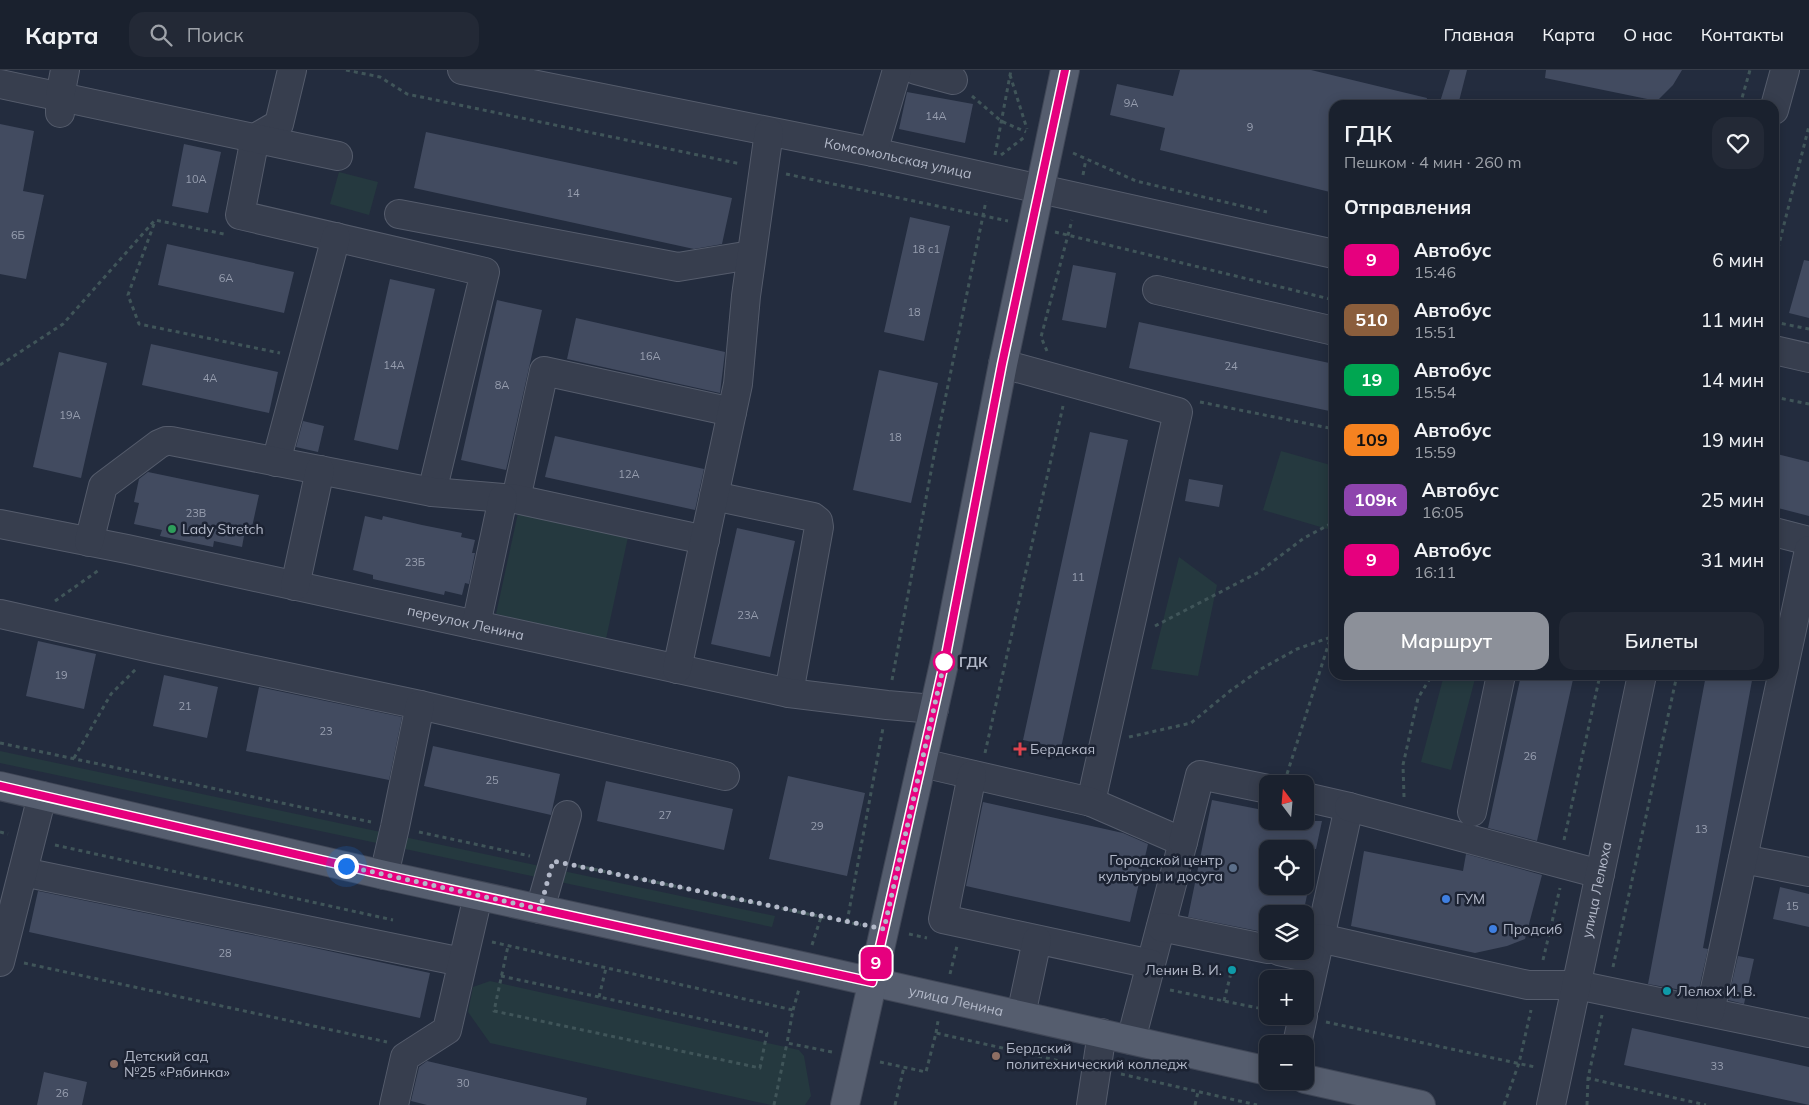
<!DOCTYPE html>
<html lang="ru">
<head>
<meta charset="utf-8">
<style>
	:root { --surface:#1a212e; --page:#232936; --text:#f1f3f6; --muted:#9fa3aa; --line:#383e4a; --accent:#8c9099 }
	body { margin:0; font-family:Mulish,sans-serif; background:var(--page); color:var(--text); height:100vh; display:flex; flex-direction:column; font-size:19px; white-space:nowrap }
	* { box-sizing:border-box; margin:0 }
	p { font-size:16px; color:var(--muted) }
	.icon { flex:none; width:28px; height:28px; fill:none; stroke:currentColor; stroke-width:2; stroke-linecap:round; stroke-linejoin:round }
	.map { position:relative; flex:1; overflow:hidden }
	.sheet { position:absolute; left:1329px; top:30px; width:450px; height:580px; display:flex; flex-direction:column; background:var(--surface); border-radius:15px; box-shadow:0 2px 12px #0003,0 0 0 1px var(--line) }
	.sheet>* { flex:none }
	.badge { padding:0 10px; border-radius:8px; font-size:18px; line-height:32px }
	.needle { width:32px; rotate:344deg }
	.tools { position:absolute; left:1259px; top:705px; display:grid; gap:10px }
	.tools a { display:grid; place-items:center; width:55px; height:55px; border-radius:10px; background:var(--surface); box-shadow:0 2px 12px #0003,0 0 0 1px var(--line); font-size:25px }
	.you { position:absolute; width:25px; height:25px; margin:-12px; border:4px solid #fff; border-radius:50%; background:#1a73e8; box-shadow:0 0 0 8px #1a73e833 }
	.map>.badge { position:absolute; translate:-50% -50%; box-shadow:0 0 0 2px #fff }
	h2 { padding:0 15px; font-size:19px; line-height:45px }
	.round { display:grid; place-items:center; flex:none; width:52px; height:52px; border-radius:15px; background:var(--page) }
	.summary { display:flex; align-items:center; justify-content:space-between; height:85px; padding:0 15px }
	h1 { font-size:24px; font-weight:600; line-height:38px }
	.button { display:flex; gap:10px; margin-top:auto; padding:10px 15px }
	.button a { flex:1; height:58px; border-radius:15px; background:var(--accent); color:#fff; font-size:20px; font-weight:600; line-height:58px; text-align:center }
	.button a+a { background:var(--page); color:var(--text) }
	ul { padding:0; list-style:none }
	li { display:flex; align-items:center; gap:15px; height:60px; padding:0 15px }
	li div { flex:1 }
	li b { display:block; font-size:19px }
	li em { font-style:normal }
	li .badge { min-width:55px; font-weight:700; text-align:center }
	header { display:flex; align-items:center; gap:30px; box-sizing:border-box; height:70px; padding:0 25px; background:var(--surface); border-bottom:1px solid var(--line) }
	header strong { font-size:24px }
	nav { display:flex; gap:28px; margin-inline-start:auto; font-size:18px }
	.search { width:350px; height:45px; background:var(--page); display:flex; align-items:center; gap:12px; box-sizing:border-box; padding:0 18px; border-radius:15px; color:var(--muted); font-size:19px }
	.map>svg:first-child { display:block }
</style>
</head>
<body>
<header>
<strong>Карта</strong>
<div class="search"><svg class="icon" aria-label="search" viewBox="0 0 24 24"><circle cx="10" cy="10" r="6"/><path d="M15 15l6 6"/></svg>Поиск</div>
<nav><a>Главная</a><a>Карта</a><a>О нас</a><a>Контакты</a></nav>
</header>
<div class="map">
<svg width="1809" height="1035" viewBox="0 0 1809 1035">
	<rect width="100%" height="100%" fill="#232c3e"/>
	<!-- green -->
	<path fill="#25393f" d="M 339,102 L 378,112 L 369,145 L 330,134 Z
		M 1281,381 L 1334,396 L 1334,461 L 1263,440 Z
		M 518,443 L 628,467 L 606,569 L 496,544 Z
		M 1179,487 L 1217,515 L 1198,606 L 1151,599 Z
		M 1444,605 L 1476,605 L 1451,700 L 1421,692 Z
		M 0,681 L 775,846 L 772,857 L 0,693 Z
		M 490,911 L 799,980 L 804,986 L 811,1026 L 805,1035 L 771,1035 L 490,973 L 468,942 L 473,917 Z"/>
	<!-- building -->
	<path fill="#424b60" d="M 1180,0 L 1311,0 L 1427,28 L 1426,35 L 1334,35 L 1334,123 L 1160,80 L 1165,58 L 1110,45 L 1117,14 L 1173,26 Z
		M 1450,0 L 1467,0 L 1458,35 L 1439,35 Z
		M 1546,0 L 1682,0 L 1673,15 L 1657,31 L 1545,8 Z
		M 907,22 L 973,34 L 965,73 L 899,59 Z
		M 0,54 L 34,61 L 23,121 L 44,125 L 26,209 L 0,204 Z
		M 426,62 L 732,128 L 722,174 L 694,179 L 414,118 Z
		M 184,74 L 221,82 L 208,143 L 172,136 Z
		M 910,147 L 950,156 L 924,271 L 884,262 Z
		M 167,174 L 294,202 L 284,243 L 158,215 Z
		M 1804,190 L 1809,191 L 1809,248 L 1789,243 Z
		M 1073,195 L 1116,203 L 1106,258 L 1062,250 Z
		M 390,209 L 435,219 L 398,380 L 354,370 Z
		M 497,230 L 542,240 L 506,400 L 461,390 Z
		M 576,248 L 725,282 L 720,323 L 567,289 Z
		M 1139,252 L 1334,294 L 1334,342 L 1129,298 Z
		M 151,274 L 278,302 L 269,343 L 142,315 Z
		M 59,282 L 107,293 L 81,408 L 33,397 Z
		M 879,300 L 938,313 L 911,433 L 853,420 Z
		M 303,351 L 324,356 L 318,382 L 296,377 Z
		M 1090,362 L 1128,370 L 1061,678 L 1023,670 Z
		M 555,366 L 704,399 L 695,440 L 545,407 Z
		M 1777,384 L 1809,392 L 1809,446 L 1774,437 L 1774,397 Z
		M 148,402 L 259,425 L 252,457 L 246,455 L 242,477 L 214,471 L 213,477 L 160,466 L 162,460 L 134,454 L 139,433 L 134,432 L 139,409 Z
		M 1189,409 L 1223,415 L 1219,437 L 1185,431 Z
		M 365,446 L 382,450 L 383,446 L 422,455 L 462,463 L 461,467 L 475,470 L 472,483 L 475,483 L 469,514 L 465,513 L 462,525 L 445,521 L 444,525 L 373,509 L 373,505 L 353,500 Z
		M 737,458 L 795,471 L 770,587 L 711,574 Z
		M 38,571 L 96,584 L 84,639 L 26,626 Z
		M 164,605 L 218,617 L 207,668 L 153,656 Z
		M 1521,605 L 1574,605 L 1537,771 L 1488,758 Z
		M 1706,605 L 1753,605 L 1703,878 L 1708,879 L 1698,923 L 1648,914 Z
		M 259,617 L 402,647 L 389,710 L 246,681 Z
		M 433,676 L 560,704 L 551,745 L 424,716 Z
		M 788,706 L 865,723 L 847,806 L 769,789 Z
		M 606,711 L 733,739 L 724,780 L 597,751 Z
		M 1212,730 L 1268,741 L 1268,751 L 1322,751 L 1316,779 L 1268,779 L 1268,816 L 1309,816 L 1303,844 L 1268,844 L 1268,863 L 1188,847 Z
		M 983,732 L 1123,763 L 1148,774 L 1130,852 L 966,816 Z
		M 1364,781 L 1463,801 L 1466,784 L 1542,805 L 1525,869 L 1507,876 L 1475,883 L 1351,856 Z
		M 1780,817 L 1809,824 L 1809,857 L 1773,849 Z
		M 38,821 L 301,875 L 430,903 L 420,948 L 29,862 Z
		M 1738,886 L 1754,889 L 1744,934 L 1728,930 Z
		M 1632,958 L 1809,997 L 1809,1035 L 1624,995 Z
		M 427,991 L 587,1028 L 586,1035 L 427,1035 L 411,1031 L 419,997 Z
		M 44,1002 L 87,1012 L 82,1035 L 37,1035 Z"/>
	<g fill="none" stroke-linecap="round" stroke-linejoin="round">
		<defs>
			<g id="minor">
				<path d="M 292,0 L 279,54 L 255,68 L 240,145 L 485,202 L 432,422"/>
				<path id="s1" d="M 462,0 L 873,82 L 1334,184"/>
				<path d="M 916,0 L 953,10"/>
				<path d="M 0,14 L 338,86"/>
				<path d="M 1774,40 L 1785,0"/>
				<path d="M 60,43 L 60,26 L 65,0"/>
				<path d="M 873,82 L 897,0"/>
				<path d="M 399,144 L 678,197 L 751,185"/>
				<path d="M 1157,220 L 1334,261"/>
				<path d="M 1774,280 L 1809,288"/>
				<path d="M 1003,294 L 1178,342 L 1091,732"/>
				<path d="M 276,392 L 336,167"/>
				<path d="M 714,426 L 813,447 L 818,451 L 819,457 L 789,623"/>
				<path d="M 516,429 L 544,301 L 732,342"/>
				<path id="s2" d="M 0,454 L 127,479 L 789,623 L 887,635 L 934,639"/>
				<path d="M 1774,462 L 1809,471"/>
				<path d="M 89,472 L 103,416 L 159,374 L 166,371 L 171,371 L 432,422 L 516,429 L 705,470"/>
				<path d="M 295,516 L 320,400"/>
				<path d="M 0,544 L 156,579 L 420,635 L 725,706"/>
				<path d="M 476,555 L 503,428"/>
				<path d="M 677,599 L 738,314 L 746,226 L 769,62"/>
				<path d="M 922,693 L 1091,732 L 1183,772 L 1131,970"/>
				<path d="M 972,705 L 943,849 L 1151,894"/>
				<path d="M 1305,727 L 1349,737 L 1305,936"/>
				<path d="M 1349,737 L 1600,804"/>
				<path d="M 1472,742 L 1501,605"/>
				<path d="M 1183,772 L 1200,705 L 1268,719"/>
				<path d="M 1743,789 L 1809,802"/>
				<path d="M 23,802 L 462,892"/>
				<path d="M 384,805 L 395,757 L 420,635"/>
				<path d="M 540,839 L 567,745"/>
				<path d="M 1161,857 L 1268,879"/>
				<path d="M 1320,868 L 1528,915 L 1577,915 L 1809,963"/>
				<path d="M 1279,881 L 1315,889"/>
				<path d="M 0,892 L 42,726"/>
				<path d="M 1710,942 L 1809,480"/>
				<path d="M 1021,945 L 1037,870"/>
				<path d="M 1297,974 L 1303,946"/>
				<path d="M 394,1035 L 405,987 L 447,960 L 478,826"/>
				<path d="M 1091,1035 L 1102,963"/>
				<path id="s3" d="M 1551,1035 L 1642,605"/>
			</g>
			<g id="major">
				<path id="s4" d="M 0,716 L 384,805 L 806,897 L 1268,1001"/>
				<path d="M 1305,1009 L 1421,1035"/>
				<path d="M 845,1035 L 946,585 L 1003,294 L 1065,0"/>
			</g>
		</defs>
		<!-- minor casing -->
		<use href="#minor" stroke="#555c6c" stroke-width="30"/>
		<!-- major casing -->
		<use href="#major" stroke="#404757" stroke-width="30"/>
		<!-- path -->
		<path stroke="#405559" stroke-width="3" stroke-dasharray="4 4" stroke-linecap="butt" d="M 346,0 L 380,7 L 407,24 L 741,94
			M 1010,5 L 1027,59
			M 972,26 L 1001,51 L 1026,62
			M 1740,35 L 1750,0
			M 1073,83 L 1136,111 L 1267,142
			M 995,85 L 1011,0
			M 1001,85 L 1026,66
			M 786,104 L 1008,151
			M 1083,105 L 1086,89
			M 154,154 L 128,225 L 139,254 L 280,283
			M 1055,162 L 1334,230
			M 1774,194 L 1809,56
			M 1774,252 L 1809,259
			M 1047,281 L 1041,267 L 1072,150
			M 0,295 L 63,254 L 155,150 L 224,164
			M 1774,327 L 1809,334
			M 1200,332 L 1334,359
			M 55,531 L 99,500
			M 1155,556 L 1259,502 L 1304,468 L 1334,452
			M 892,610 L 939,359 L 986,131
			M 1129,667 L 1191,653 L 1230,621 L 1261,599 L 1297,579 L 1334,566
			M 0,673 L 371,752
			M 985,683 L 1063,336
			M 74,688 L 111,624 L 136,599
			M 1287,704 L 1334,557
			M 1404,727 L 1403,695 L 1418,628 L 1432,605
			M 0,762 L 8,764
			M 419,762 L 530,786
			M 1564,770 L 1600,605
			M 55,775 L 393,850
			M 578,796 L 861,855
			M 847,852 L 883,658
			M 909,864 L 927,868
			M 492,872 L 793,940 L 787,973 L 832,982
			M 812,875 L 821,847
			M 1543,890 L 1560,818
			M 24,893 L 387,972
			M 1613,897 L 1677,605
			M 950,904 L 957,876
			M 501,906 L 767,963 L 760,998 L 494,941 L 508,876
			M 1170,920 L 1268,940
			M 599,927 L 606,898
			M 1224,931 L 1233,895
			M 793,940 L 799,919
			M 1326,952 L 1535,997
			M 936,963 L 938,951
			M 880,992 L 926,1002 L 936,963 L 1073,994
			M 1121,1004 L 1257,1035
			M 1587,1008 L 1706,1035
			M 774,1035 L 787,973
			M 895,1035 L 904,997
			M 1195,1035 L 1198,1022
			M 1504,1035 L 1519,993 L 1531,940
			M 1587,1035 L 1588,1008 L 1602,945"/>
		<!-- minor -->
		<use href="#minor" stroke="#373e4e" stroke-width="28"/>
		<!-- major -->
		<use href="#major" stroke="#555d6e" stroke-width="28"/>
	</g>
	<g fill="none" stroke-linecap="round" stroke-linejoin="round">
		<defs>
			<path id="line" d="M 0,716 L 403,809 L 872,912 L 946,585 L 1002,294 L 1065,0"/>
		</defs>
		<!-- line casing -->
		<use href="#line" stroke="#fff" stroke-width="11"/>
		<!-- line -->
		<use href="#line" stroke="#e6007e" stroke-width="8"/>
		<!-- walk -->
		<path stroke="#b3b9c9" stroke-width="5" stroke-dasharray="0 9" d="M 346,796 L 540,839 L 553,791 L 884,859 L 946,585 L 944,592"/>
	</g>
	<!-- markers -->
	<circle fill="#2e9e5b" stroke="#1c2333" stroke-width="2" cx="172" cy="459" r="5"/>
	<circle fill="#fff" stroke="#e6007e" stroke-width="2.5" cx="944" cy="592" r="10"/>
	<path fill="#e0444e" stroke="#1c2333" stroke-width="2" d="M1017.5 671.5h5v5h5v5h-5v5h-5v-5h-5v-5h5z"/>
	<circle fill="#5c6f8a" stroke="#1c2333" stroke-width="2" cx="1233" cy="798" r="5"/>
	<g fill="#3f7fe0" stroke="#1c2333" stroke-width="2">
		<circle cx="1446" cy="829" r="5"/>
		<circle cx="1493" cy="859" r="5"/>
	</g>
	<g fill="#0f9aa8" stroke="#1c2333" stroke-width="2">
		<circle cx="1232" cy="900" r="5"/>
		<circle cx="1667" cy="921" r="5"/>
	</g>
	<g fill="#8d6e63" stroke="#1c2333" stroke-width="2">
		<circle cx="996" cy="986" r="5"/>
		<circle cx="114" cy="994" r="5"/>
	</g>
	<g text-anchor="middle" stroke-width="5" stroke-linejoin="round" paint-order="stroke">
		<!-- number labels -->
		<g font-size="11" fill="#979eaf">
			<text x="1131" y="37">9А</text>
			<text x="936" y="50">14А</text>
			<text x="1250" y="61">9</text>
			<text x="196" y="113">10А</text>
			<text x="573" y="127">14</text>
			<text x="18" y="169">6Б</text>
			<text x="926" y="183">18 с1</text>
			<text x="226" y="212">6А</text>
			<text x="914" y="246">18</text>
			<text x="650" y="290">16А</text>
			<text x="394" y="299">14А</text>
			<text x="1231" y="300">24</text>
			<text x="210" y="312">4А</text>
			<text x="502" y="319">8А</text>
			<text x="70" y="349">19А</text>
			<text x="895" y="371">18</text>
			<text x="629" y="408">12А</text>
			<text x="196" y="447">23В</text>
			<text x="415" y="496">23Б</text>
			<text x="1078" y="511">11</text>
			<text x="748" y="549">23А</text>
			<text x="61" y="609">19</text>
			<text x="185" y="640">21</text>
			<text x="326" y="665">23</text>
			<text x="1530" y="690">26</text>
			<text x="492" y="714">25</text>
			<text x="665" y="749">27</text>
			<text x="817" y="760">29</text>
			<text x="1701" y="763">13</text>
			<text x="1792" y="840">15</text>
			<text x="225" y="887">28</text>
			<text x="1717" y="1000">33</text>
			<text x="463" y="1017">30</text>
			<text x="62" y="1027">26</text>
		</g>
		<!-- street labels -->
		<g font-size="14" fill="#b3b9c9" stroke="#1c2333">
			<text dy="5" stroke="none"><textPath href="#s1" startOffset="445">Комсомольская улица</textPath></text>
			<text dy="5" stroke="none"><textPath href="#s2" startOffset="476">переулок Ленина</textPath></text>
			<text dy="5" stroke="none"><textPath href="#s3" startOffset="220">улица Лелюха</textPath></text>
			<text dy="5" stroke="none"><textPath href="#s4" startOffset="980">улица Ленина</textPath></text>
		</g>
		<!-- poi labels -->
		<g font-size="14" fill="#b3b9c9" stroke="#1c2333" text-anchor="start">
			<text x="182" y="464">Lady Stretch</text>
			<text x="1030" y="684">Бердская</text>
			<text x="1223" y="795" text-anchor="end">Городской центр<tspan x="1223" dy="16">культуры и досуга</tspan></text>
			<text x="1456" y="834">ГУМ</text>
			<text x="1503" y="864">Продсиб</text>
			<text x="1222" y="905" text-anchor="end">Ленин В. И.</text>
			<text x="1677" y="926">Лелюх И. В.</text>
			<text x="1006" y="983">Бердский<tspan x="1006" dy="16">политехнический колледж</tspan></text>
			<text x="124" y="991">Детский сад<tspan x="124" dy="16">№25 «Рябинка»</tspan></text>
		</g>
		<!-- stop labels -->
		<g font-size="14" font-weight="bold" fill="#b3b9c9" stroke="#1c2333" text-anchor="start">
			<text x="959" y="597">ГДК</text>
		</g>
	</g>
</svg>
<div class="tools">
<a><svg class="needle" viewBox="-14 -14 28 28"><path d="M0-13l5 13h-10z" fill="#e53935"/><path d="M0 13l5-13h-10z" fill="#9fa3aa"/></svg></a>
<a><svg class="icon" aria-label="locate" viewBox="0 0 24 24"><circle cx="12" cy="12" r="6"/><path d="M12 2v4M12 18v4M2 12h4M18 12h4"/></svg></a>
<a><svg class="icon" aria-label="layers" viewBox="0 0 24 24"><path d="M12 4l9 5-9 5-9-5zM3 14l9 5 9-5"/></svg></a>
<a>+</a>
<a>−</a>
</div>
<div class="you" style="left:346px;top:796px"></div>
<b class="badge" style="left:876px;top:893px;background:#e6007e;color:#fff">9</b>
<section class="sheet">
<div class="summary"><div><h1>ГДК</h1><p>Пешком · 4 мин · 260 m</p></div><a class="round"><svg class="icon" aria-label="heart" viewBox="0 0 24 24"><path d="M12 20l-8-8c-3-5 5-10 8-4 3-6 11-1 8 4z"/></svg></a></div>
<h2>Отправления</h2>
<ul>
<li><span class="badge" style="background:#e6007e;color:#fff">9</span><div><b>Автобус</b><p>15:46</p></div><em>6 мин</em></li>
<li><span class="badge" style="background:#8b5e3c;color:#fff">510</span><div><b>Автобус</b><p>15:51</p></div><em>11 мин</em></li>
<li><span class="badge" style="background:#00a651;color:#fff">19</span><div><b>Автобус</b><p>15:54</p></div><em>14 мин</em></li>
<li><span class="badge" style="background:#f58220;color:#111">109</span><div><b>Автобус</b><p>15:59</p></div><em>19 мин</em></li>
<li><span class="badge" style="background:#8e44ad;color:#fff">109к</span><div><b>Автобус</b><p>16:05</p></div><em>25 мин</em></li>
<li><span class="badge" style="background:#e6007e;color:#fff">9</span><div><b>Автобус</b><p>16:11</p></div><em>31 мин</em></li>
</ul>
<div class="button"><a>Маршрут</a><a>Билеты</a></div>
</section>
</div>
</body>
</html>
